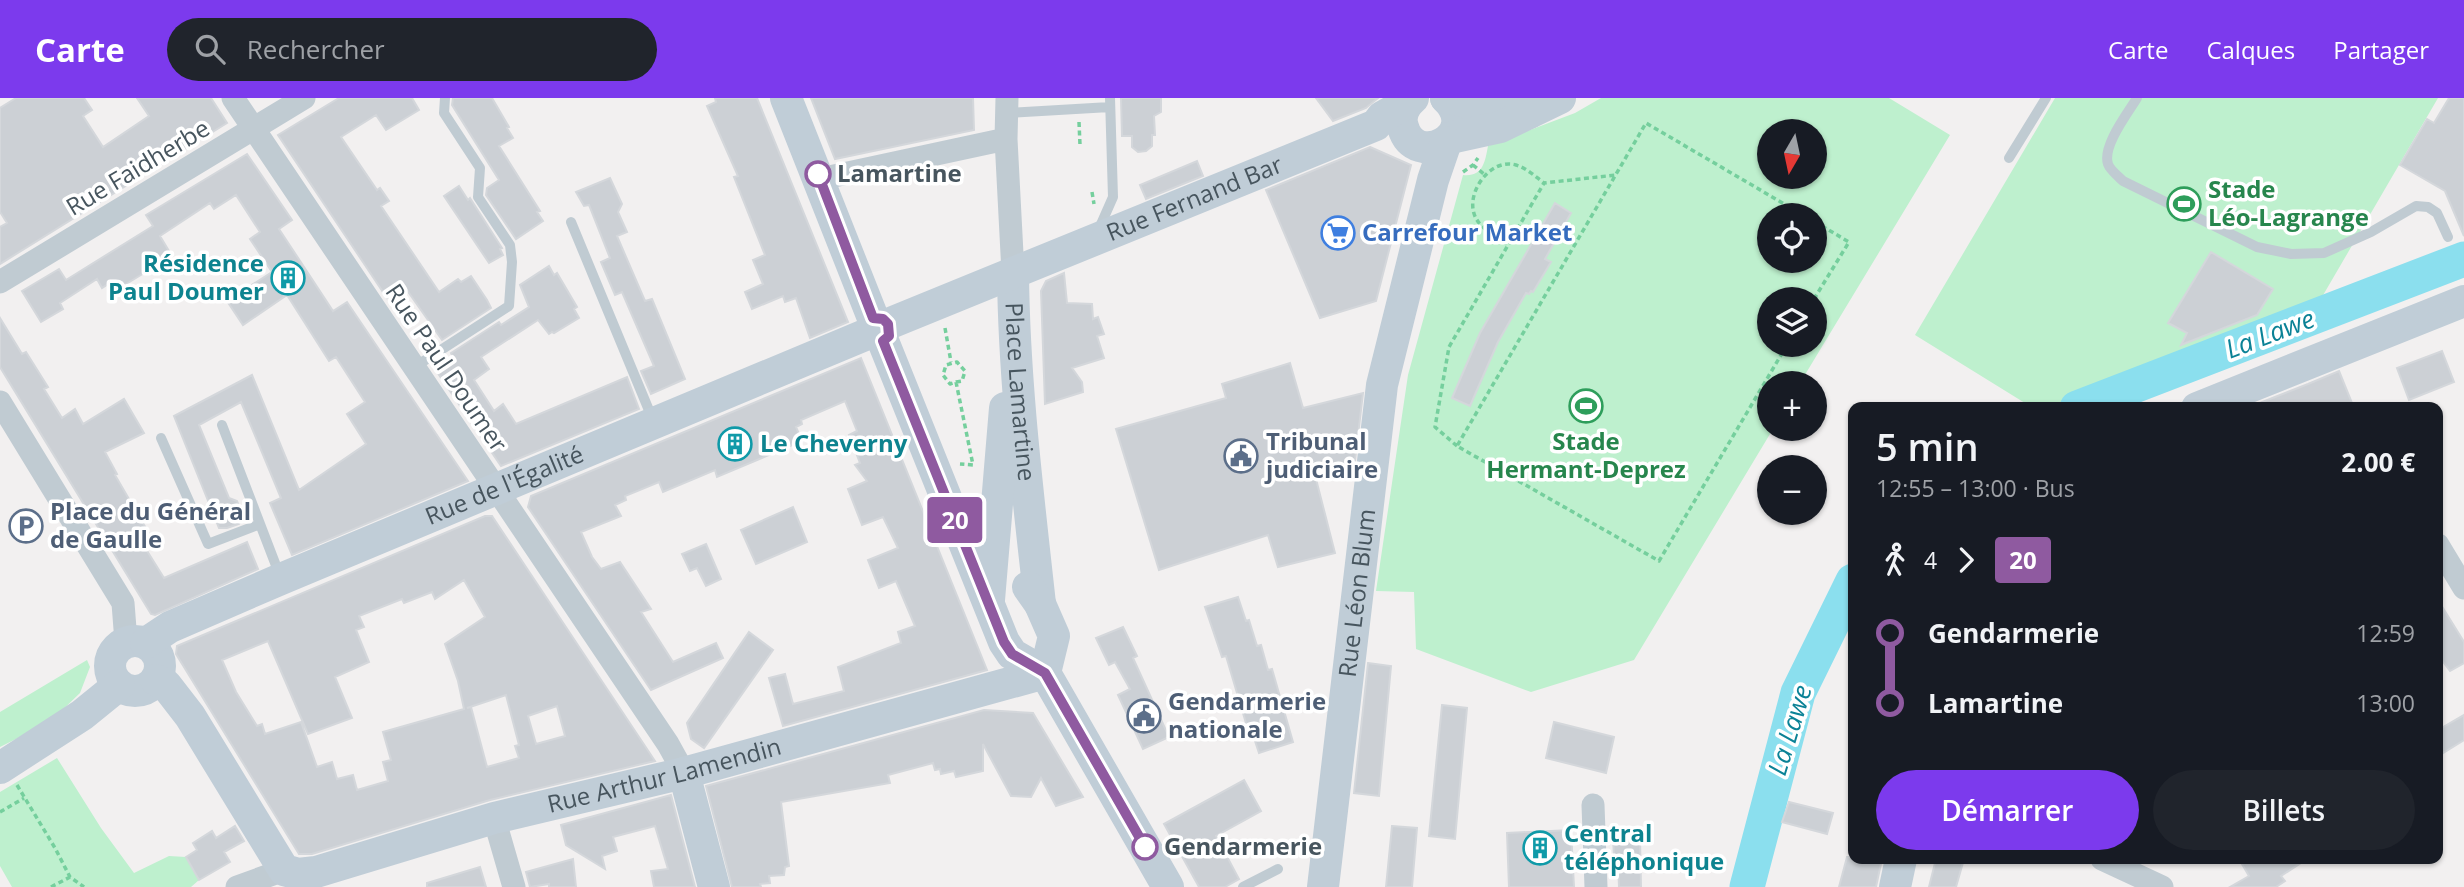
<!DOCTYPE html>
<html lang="fr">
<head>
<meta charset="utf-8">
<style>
	:root { --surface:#171b24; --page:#20242c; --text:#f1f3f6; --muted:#9ea1a6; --accent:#7c3aed }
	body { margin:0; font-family:"Open Sans",sans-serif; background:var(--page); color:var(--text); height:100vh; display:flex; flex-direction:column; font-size:26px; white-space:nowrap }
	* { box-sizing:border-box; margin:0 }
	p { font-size:23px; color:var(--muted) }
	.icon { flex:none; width:38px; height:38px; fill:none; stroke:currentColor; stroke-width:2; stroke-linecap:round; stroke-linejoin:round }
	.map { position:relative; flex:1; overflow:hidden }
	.sheet { position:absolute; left:1848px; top:304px; width:595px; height:462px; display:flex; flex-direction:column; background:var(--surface); border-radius:14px; box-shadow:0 2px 5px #0004 }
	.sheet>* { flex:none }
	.badge { padding:0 14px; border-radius:5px; font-size:24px; line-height:46px }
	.needle { width:46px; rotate:189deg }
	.tools { position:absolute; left:1757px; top:21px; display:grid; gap:14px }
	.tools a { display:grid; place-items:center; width:70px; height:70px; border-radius:50%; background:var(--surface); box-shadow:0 2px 5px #0004; font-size:35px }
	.map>.badge { position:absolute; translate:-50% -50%; box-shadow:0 0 0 4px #fff }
	.legs { display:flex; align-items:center; gap:10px; height:77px; padding:0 28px; font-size:23px }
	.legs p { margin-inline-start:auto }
	.head { display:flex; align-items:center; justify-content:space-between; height:119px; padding:0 28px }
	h1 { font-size:38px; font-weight:600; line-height:52px }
	.button { display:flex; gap:14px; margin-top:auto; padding:14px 28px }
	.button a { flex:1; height:80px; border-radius:42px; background:var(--accent); color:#fff; font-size:28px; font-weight:600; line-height:80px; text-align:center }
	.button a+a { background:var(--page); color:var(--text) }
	ul { padding:0 28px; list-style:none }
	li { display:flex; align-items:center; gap:24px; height:70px; font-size:26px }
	li i { display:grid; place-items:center; width:10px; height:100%; margin:0 9px; background:currentColor }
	li i::after { content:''; width:18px; height:18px; margin:-9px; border:5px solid; border-radius:50%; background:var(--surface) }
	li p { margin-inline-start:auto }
	li:first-child i { background:linear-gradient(#0000 50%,currentColor 0) }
	li:last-child i { background:linear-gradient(currentColor 50%,#0000 0) }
	header { display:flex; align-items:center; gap:42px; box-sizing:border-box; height:98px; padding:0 35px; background:var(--accent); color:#fff }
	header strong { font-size:33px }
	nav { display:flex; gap:38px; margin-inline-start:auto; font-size:24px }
	.search { width:490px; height:63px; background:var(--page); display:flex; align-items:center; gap:18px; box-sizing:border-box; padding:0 24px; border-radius:38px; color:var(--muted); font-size:26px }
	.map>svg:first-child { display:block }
</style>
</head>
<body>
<header>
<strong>Carte</strong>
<div class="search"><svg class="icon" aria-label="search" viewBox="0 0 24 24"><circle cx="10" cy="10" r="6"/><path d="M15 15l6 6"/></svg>Rechercher</div>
<nav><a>Carte</a><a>Calques</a><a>Partager</a></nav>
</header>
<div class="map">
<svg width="2464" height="789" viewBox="0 0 2464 789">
	<rect width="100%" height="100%" fill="#f2f0f0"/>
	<!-- green -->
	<path fill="#bef0ce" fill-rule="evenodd" d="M 1601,0 L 1889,0 L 1950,37 L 1800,285 L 1769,285 L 1769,331 L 1773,331 L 1634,562 L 1531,594 L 1416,551 L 1414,494 L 1376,493 L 1408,277 L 1463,77 C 1483,79 1485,64 1488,48 L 1575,15 ZM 1769,33 L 1815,33 L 1815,79 L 1769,79 ZM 1769,117 L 1815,117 L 1815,163 L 1769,163 ZM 1769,201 L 1815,201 L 1815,247 L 1769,247 Z
		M 2055,0 L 2438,0 L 2315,211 L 2210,248 L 2067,310 L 2033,310 L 1915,237 Z
		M 87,562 L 90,569 L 80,595 L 50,624 L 0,649 L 0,614 Z
		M 57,660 L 101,730 L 134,775 L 169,758 L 186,759 L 199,782 L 191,789 L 12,789 L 0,768 L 0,694 Z"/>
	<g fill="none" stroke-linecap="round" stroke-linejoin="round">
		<!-- river -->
		<path stroke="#8bdfee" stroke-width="35" d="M 2077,310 L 2464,161
			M 1747,789 L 1798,595 L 1853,483"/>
	</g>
	<!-- building -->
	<path fill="#ccd0d5" stroke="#d4d7db" stroke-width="2" fill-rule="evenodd" d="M 16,0 L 84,0 L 92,12 L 83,18 L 103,49 L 149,18 L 137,0 L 211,0 L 227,25 L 0,166 L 0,129 L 7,125 L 0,114 L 0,10 Z
		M 339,0 L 412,0 L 419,12 L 386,32 L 376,17 L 341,39 L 377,92 L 380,90 L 389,103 L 381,108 L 439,194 L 458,181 L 461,184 L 471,178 L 487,202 L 491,210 L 442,242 L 404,188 L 387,200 L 278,37 Z
		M 453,0 L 492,0 L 509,29 L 507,30 L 513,40 L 499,48 L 540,113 L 537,114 L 543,123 L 516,141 L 486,97 L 487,90 L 499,82 L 452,7 Z
		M 715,0 L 757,0 L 848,224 L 810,240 L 796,200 L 785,204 L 783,198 L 752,211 L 745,194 L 763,186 L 753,162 L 765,157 L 734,79 L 738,78 L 707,8 L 716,4 Z
		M 811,0 L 973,0 L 974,32 L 835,61 Z
		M 1121,0 L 1161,0 L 1161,14 L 1154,18 L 1155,37 L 1152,37 L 1152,48 L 1146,53 L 1138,54 L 1132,49 L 1132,38 L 1122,38 Z
		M 1316,0 L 1378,0 L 1366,10 L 1333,23 Z
		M 2449,0 L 2464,0 L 2464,138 L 2445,93 L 2400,67 L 2427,21 L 2434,25 Z
		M 1370,49 L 1411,67 L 1376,203 L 1320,220 L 1266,92 Z
		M 247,56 L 292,122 L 279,131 L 333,213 L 347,204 L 468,383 L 292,457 L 270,405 L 281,400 L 241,304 L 199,327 L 229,400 L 237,403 L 243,418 L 239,426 L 227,430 L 219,430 L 174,318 L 252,277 L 299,392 L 366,346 L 347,316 L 365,304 L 336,259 L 329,263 L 287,197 L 243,227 L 227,203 L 272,174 L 250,141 L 260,134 L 236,97 L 214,111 L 210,105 L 160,138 L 172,158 L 118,191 L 113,183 L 102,190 L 97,181 L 60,205 L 63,211 L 41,224 L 22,193 L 59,171 L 66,182 L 153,128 L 146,117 Z
		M 1197,63 L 1203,78 L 1146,101 L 1140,87 Z
		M 610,80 L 622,106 L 618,114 L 627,134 L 617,138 L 645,203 L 652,201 L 685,281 L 651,296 L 641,273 L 654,268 L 622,194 L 615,197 L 601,164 L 610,160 L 589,107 L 584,108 L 576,94 Z
		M 459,88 L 468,102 L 470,100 L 502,150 L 500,151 L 503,157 L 489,165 L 444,98 Z
		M 1555,105 L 1571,115 L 1545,161 L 1551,164 L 1533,194 L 1531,193 L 1529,196 L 1526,195 L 1498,244 L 1470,308 L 1452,300 L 1480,235 Z
		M 2211,154 L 2273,191 L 2257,217 L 2181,247 L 2187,235 L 2168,225 Z
		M 549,168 L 554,177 L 557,175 L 577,209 L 574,211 L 579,220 L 554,235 L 552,234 L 549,236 L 538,222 L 481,259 L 489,271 L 474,282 L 494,313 L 503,306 L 516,326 L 627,279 L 639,311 L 501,368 L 435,271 L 453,259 L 451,255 L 499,224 L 501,227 L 529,209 L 520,187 Z
		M 1064,175 L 1067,205 L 1092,206 L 1093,221 L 1098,219 L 1104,236 L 1097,238 L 1104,260 L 1072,270 L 1082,284 L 1083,294 L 1045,306 L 1041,193 L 1046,183 Z
		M 0,220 L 22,256 L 26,254 L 48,289 L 44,291 L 62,320 L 75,311 L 83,326 L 124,301 L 144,335 L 105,354 L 117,376 L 115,377 L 154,444 L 144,448 L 164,480 L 247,444 L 258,471 L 155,517 L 151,516 L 0,269 Z
		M 2442,253 L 2454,284 L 2409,302 L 2397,270 Z
		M 861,260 L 987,572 L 783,628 L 769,580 L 785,576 L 793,606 L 844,593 L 838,569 L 901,545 L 898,534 L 915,528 L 896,483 L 879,490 L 868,462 L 898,450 L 883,419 L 862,427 L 848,391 L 867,383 L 855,367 L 860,365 L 849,337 L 857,333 L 845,303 L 801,322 L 802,326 L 796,329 L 802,343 L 717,379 L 715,372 L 663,394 L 659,384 L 625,398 L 626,402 L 615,407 L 621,418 L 581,434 L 592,459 L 601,471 L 620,464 L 651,511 L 641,514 L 673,564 L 716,545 L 723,560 L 651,592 L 528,409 L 531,398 Z
		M 1290,265 L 1303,310 L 1363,295 L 1354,371 L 1316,381 L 1335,455 L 1278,469 L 1268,437 L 1159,472 L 1116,331 L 1226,300 L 1222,286 Z
		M 2339,273 L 2354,310 L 2247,310 L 2308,286 Z
		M 793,409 L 807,444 L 756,466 L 741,432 Z
		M 485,418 L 492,418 L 655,663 L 490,702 L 312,756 L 299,756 L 176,556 L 177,548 ZM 464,482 L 485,519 L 445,546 L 458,583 L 464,611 L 383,634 L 391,662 L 383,664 L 388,683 L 357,692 L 353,677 L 337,681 L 332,664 L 317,669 L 301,624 L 265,636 L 262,626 L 257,628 L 236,594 L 222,562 L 268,543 L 308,636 L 352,620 L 335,579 L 369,564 L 356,532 L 364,529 L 359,518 L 402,501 L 404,505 L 432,494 L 435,501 ZM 506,597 L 519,647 L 515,648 L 519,660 L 487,669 L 471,609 L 467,610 ZM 557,608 L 565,638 L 536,646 L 528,618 Z
		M 706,446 L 721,481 L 706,488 L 697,470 L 690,473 L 682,456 Z
		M 1238,499 L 1246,523 L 1249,522 L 1257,548 L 1261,547 L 1268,572 L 1272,571 L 1293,644 L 1259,655 L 1251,631 L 1248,632 L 1226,558 L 1222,559 L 1205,509 Z
		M 2438,502 L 2464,544 L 2464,565 L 2450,573 L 2438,557 Z
		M 1123,529 L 1137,558 L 1133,560 L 1169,639 L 1143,651 L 1118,597 L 1130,591 L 1115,564 L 1109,567 L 1096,540 Z
		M 749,534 L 773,552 L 704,650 L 691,641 L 687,625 Z
		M 1368,565 L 1391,568 L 1379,698 L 1354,695 Z
		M 1442,607 L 1467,610 L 1455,741 L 1429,738 Z
		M 984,612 L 1033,615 L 1083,699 L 1056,708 L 1041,680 L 1031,699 L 1011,698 L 983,646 L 983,673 L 956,679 L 954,673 L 941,676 L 940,671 L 935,672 L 933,665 L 888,677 L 890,685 L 781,704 L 789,768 L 785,769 L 784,777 L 769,778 L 770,785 L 760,786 L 761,789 L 732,789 L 706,688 Z
		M 2464,617 L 2464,642 L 2443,655 L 2438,646 L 2438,632 Z
		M 1554,624 L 1614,639 L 1606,675 L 1546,660 Z
		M 1244,682 L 1261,713 L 1216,738 L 1239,781 L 1225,789 L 1199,789 L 1164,726 Z
		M 671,697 L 695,789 L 654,789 L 651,773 L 668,771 L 655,728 L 613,739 L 617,753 L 602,758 L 605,771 L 566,747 L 561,727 Z
		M 1789,704 L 1833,715 L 1827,736 L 1782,724 Z
		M 235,728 L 244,743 L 224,754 L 230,764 L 199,782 L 186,759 L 197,752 L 193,745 L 212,733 L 216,740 Z
		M 1392,728 L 1417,730 L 1412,789 L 1386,789 Z
		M 1571,732 L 1574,789 L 1509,789 L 1507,735 Z
		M 1613,739 L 1640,740 L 1641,789 L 1619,789 L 1618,761 L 1614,760 Z
		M 1847,759 L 1882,761 L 1876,789 L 1839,789 Z
		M 573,761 L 576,789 L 549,789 L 549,786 L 530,789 L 526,774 Z
		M 1936,761 L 1964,761 L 1956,789 L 1929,789 Z
		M 2239,761 L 2307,761 L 2281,778 L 2285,783 L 2276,789 L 2230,789 L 2249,778 Z
		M 480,769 L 486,789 L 427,789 L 427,785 Z"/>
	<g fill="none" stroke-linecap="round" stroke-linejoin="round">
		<!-- path -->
		<path stroke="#75cf9d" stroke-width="3.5" stroke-dasharray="5 3.5" stroke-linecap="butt" d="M 1079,24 L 1080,47
			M 1473,67 L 1485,77
			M 1463,74 L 1473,67 L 1478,60
			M 1092,94 L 1094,106
			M 1507,146 C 1498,140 1483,132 1477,122 C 1462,99 1489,59 1516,67 C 1526,70 1535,78 1544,85
			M 1814,201 L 1849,144 L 1815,124
			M 945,230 L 951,264
			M 1787,247 L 1659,463 L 1457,348 L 1646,25 L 1803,117
			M 956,284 L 962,283 L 965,273 L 957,264 L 946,267 L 943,277 L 950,286 L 956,284 L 973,367 L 960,366
			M 1457,348 L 1435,329 L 1449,249 L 1544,85 L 1616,77
			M 17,687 L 55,750 L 70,779 L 84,789
			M 0,714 L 24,700
			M 51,789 L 70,779"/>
		<!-- lane -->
		<path stroke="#c0cbd2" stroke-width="10" d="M 2137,0 C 2128,15 2102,48 2108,66 C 2110,72 2118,78 2123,83 L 2257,149 L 2291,156 L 2324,155 L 2371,134 L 2416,108 L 2428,109 L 2437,115 L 2448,139
			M 1007,15 L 1110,9
			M 2009,60 L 2046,0
			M 571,124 L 653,322
			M 1098,133 L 1113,99 L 1110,0
			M 413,270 L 509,208 L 512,164 L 510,147 L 478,99 L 480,70 L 444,15 L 445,0
			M 222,327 L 280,478
			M 161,340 L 208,446 L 260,426
			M 1243,789 L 1278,771"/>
		<!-- street -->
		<path stroke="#c0cbd2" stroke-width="23" d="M 233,0 L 668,646 L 684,675
			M 1007,0 L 1006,41 L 1013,175
			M 820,81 L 1006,41
			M 0,184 L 304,0
			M 0,304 L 123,505 L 126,544
			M 2438,447 L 2464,490
			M 1593,707 L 1596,789
			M 494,720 L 514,789
			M 2102,761 L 2162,789
			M 237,789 L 284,772"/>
		<!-- secondary -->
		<g stroke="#c0cdd7" stroke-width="32">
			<path d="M 786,0 L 873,220"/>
			<path d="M 1413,0 C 1404,8 1399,18 1403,29 C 1415,73 1484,37 1446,0"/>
			<path d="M 1446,0 L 1529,15"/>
			<path d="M 1450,40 L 1500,29 L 1560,0"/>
			<path id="s1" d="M 1013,175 C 1014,285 1028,396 1040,506"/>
			<path id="s2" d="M 888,226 L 1376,27 L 1382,19 L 1407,5"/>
			<path d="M 883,243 L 1004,544 L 1012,556 L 1045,575"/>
			<path d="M 2197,310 L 2464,203"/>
			<path d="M 1028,489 L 1040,506 L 1054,538 L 1045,575"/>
			<path d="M 989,502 L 1005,310"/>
			<circle cx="135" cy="568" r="25"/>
			<path id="s3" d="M 146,545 L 170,529 L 281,481 L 865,237"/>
			<path d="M 1045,575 L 1168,789"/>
			<path id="s4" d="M 156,582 L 166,587 L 190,618 L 284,772 L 298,776 L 316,774 L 494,720 L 684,675 L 1045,575"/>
			<path d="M 0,670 L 82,617 L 119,587"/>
			<path d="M 684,675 L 714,789"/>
			<path id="s5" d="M 1323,789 L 1382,287 L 1433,82 L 1446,44"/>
			<path d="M 1895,789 L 1901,761"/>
		</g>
	</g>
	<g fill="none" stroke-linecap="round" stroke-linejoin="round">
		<defs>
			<path id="line-1" d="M 818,76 L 873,220 L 883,221 L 888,226 L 889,238 L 883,243 L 1004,544 L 1012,556 L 1045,575 L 1145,749"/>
		</defs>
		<!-- line-1 casing -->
		<use href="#line-1" stroke="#fff" stroke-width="16"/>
		<!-- line-1 -->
		<use href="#line-1" stroke="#8f5aa0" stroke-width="10"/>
	</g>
	<!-- icons -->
	<defs>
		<symbol id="stadium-ring" viewBox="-11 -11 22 22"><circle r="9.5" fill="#fff" stroke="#2e9e5b" stroke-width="1.5"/><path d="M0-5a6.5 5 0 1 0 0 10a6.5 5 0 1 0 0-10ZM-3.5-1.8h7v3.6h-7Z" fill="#2e9e5b"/></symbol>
		<symbol id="supermarket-ring" viewBox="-11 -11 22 22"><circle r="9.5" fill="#fff" stroke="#3f7fe0" stroke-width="1.5"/><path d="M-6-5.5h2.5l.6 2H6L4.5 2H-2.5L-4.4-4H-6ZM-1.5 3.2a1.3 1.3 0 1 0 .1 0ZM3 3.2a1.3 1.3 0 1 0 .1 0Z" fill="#3f7fe0"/></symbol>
		<symbol id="building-ring" viewBox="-11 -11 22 22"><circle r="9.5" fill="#fff" stroke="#0f9aa8" stroke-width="1.5"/><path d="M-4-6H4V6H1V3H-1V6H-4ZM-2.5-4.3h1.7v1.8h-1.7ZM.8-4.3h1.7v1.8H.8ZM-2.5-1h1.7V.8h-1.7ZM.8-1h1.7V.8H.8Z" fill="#0f9aa8"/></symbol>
		<symbol id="civic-ring" viewBox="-11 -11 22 22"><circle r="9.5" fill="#fff" stroke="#5c6f8a" stroke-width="1.5"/><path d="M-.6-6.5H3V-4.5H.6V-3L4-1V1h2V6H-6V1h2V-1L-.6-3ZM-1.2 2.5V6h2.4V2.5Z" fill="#5c6f8a"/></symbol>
		<symbol id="parking-ring" viewBox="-11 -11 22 22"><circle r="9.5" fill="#fff" stroke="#5c6f8a" stroke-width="1.5"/><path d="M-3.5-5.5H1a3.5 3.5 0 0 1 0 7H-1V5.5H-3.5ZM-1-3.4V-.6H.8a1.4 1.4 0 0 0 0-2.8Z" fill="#5c6f8a"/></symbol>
	</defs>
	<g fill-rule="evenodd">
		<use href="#stadium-ring" x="2165" y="87" width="38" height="38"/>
		<use href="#supermarket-ring" x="1319" y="116" width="38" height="38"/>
		<use href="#building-ring" x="269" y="161" width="38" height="38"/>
		<use href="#stadium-ring" x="1567" y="289" width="38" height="38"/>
		<use href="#building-ring" x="716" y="327" width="38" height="38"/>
		<use href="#civic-ring" x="1222" y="339" width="38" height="38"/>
		<use href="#parking-ring" x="7" y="409" width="38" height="38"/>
		<use href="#civic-ring" x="1125" y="599" width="38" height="38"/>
		<use href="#building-ring" x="1521" y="731" width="38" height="38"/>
	</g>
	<!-- markers -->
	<g fill="#fff" stroke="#8f5aa0" stroke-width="3.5">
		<circle cx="818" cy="76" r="12"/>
		<circle cx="1145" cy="749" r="12"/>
	</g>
	<g text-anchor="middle" stroke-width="7" stroke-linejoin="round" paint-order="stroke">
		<!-- street labels -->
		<g font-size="24" fill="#47555e" stroke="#fff">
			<text transform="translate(138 70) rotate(-31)" y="8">Rue Faidherbe</text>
			<text dy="8" stroke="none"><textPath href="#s2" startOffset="331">Rue Fernand Bar</textPath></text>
			<text transform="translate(446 270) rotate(56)" y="8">Rue Paul Doumer</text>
			<text dy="8" stroke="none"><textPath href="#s1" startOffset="119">Place Lamartine</textPath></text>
			<text dy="8" stroke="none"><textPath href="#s3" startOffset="392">Rue de l'Égalité</textPath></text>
			<text dy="8" stroke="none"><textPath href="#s5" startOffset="296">Rue Léon Blum</textPath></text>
			<text dy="8" stroke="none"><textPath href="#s4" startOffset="625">Rue Arthur Lamendin</textPath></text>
		</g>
		<!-- stop labels -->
		<g font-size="24" font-weight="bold" fill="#47555e" stroke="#fff" text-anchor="start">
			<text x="837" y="84">Lamartine</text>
			<text x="1164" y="757">Gendarmerie</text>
		</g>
		<!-- leisure labels -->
		<g font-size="24" font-weight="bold" fill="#27864d" stroke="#fff" text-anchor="start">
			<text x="2208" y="100">Stade<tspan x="2208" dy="28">Léo-Lagrange</tspan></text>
			<text x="1586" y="352" text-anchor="middle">Stade<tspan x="1586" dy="28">Hermant-Deprez</tspan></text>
		</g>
		<!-- shop labels -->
		<g font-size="24" font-weight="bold" fill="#366cbe" stroke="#fff" text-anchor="start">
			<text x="1362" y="143">Carrefour Market</text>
		</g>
		<!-- culture labels -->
		<g font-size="24" font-weight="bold" fill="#0d838f" stroke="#fff" text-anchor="start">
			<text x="264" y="174" text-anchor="end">Résidence<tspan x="264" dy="28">Paul Doumer</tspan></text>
			<text x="760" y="354">Le Cheverny</text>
			<text x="1564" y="744">Central<tspan x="1564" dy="28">téléphonique</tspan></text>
		</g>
		<!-- service labels -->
		<g font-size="24" font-weight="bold" fill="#4e5e75" stroke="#fff" text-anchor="start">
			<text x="1266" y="352">Tribunal<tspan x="1266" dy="28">judiciaire</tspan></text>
			<text x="50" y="422">Place du Général<tspan x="50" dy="28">de Gaulle</tspan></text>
			<text x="1168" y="612">Gendarmerie<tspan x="1168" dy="28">nationale</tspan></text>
		</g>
		<!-- water labels -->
		<g font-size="26" font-style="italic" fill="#0b8296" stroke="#fff">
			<text transform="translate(2270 236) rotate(-21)" y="9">La Lawe</text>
			<text transform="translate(1790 632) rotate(-73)" y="9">La Lawe</text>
		</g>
	</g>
</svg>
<div class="tools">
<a><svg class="needle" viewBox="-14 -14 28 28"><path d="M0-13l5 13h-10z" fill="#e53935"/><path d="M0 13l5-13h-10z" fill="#9ea1a6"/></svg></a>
<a><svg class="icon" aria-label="locate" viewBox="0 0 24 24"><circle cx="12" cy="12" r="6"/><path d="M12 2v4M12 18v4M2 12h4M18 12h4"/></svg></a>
<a><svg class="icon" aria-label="layers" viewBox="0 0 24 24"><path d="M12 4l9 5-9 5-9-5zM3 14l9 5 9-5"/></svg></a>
<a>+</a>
<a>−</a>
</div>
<b class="badge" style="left:955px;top:422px;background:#8f5aa0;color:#fff">20</b>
<section class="sheet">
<div class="head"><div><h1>5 min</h1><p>12:55 – 13:00 · Bus</p></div><b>2.00 €</b></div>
<div class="legs"><svg class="icon" aria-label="walk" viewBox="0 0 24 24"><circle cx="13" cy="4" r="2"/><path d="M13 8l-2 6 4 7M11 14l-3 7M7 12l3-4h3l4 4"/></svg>4<svg class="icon" aria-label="forward" viewBox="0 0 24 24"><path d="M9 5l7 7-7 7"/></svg><b class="badge" style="background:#8f5aa0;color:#fff">20</b></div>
<ul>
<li><i style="color:#8f5aa0"></i><b>Gendarmerie</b><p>12:59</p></li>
<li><i style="color:#8f5aa0"></i><b>Lamartine</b><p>13:00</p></li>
</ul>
<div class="button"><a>Démarrer</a><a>Billets</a></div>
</section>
</div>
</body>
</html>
